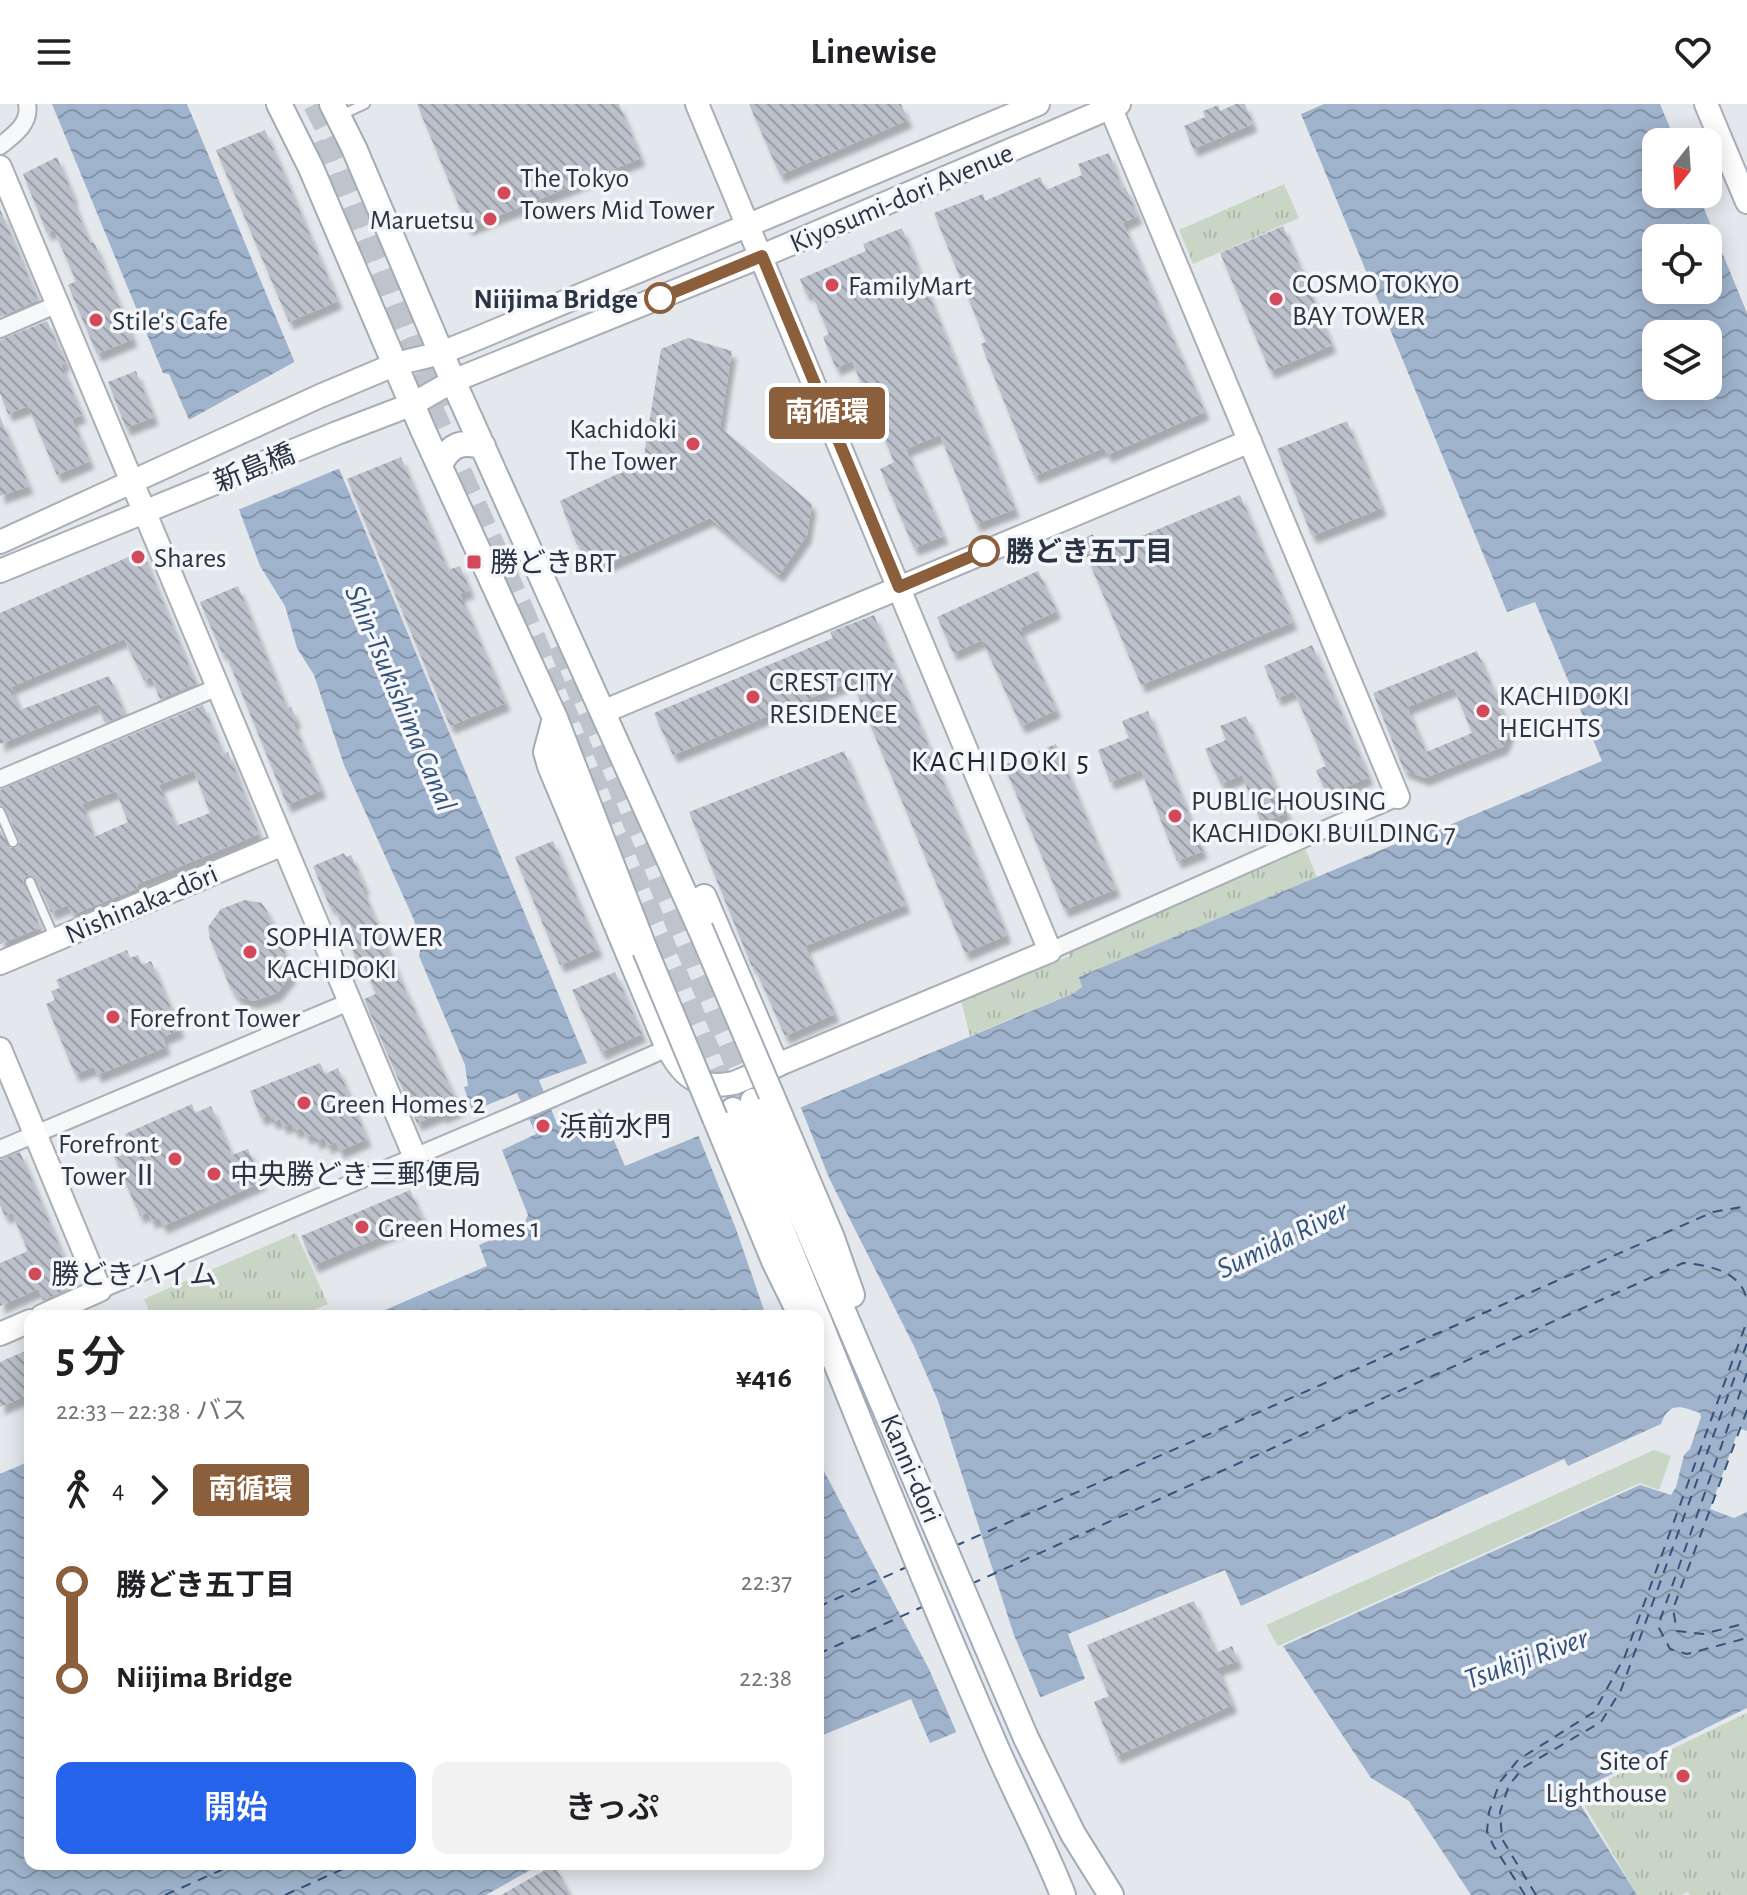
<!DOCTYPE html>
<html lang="ja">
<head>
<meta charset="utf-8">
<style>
	:root { --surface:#fff; --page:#f2f2f2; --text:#202124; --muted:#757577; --accent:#2563eb }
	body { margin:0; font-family:"Alegreya Sans","Noto Sans JP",sans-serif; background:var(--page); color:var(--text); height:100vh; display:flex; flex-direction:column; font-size:30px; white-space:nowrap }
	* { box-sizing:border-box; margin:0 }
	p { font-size:26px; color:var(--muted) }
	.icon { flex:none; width:44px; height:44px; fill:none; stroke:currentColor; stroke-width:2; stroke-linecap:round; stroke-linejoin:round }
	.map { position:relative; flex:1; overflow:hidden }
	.drawer { position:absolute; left:24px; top:1206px; width:800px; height:560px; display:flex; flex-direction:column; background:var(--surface); border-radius:16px; box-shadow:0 4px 20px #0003 }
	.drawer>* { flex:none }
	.badge { padding:0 16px; border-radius:6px; font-size:28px; line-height:52px }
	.needle { width:52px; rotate:197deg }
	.fabs { position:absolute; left:1642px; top:24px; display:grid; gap:16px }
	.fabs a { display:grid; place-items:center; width:80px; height:80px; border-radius:16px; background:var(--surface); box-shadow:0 4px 20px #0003; font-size:40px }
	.map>.badge { position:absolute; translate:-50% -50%; box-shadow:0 0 0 4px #fff }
	.legs { display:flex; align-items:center; gap:12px; height:88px; padding:0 32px; font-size:26px }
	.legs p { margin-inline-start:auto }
	.headline { display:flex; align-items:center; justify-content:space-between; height:136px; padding:0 32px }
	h1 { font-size:44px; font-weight:600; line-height:60px }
	.button { display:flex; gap:16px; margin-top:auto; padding:16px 32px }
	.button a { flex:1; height:92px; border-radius:16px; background:var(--accent); color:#fff; font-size:32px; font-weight:600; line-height:92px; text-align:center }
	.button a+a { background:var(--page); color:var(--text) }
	ul { padding:0 32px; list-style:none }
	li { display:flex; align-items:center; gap:28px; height:96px; font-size:30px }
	li i { display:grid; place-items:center; width:12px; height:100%; margin:0 10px; background:currentColor }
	li i::after { content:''; width:20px; height:20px; margin:-10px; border:6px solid; border-radius:50%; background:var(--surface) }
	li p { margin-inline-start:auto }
	li:first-child i { background:linear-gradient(#0000 50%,currentColor 0) }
	li:last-child i { background:linear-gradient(currentColor 50%,#0000 0) }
	header { display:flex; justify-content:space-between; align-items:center; height:104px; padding:0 32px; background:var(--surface); font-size:36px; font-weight:600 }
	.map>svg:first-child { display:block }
</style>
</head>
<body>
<header><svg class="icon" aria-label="menu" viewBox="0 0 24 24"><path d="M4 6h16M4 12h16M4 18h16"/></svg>Linewise<svg class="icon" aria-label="heart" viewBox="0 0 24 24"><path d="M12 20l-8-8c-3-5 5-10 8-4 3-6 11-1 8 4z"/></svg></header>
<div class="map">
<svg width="1747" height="1791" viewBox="0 0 1747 1791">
	<defs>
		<pattern id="park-tufts" width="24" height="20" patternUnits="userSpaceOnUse" patternTransform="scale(2)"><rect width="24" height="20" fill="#c9d6c5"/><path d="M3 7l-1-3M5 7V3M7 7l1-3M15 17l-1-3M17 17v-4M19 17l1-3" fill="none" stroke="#adb8ab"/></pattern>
		<pattern id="water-waves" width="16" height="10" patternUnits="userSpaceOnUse" patternTransform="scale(2)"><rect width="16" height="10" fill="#9fb4cc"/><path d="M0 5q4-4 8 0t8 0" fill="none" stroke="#8293a7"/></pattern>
		<pattern id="building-back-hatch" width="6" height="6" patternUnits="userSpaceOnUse" patternTransform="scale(2)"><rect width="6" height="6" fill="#bbc0ca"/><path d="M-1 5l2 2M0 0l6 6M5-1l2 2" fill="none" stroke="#989da6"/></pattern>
		<filter id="shadow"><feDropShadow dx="4.5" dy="8" stdDeviation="2" flood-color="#0004"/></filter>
	</defs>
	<rect width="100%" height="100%" fill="#e4e7ec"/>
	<!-- park -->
	<path fill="url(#park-tufts)" d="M 1284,80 L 1299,114 L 1193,160 L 1179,126 Z
		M 1305,744 L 1317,773 L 1080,873 L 1082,879 L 1080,886 L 970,932 L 961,896 L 1070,852 L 1067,845 Z
		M 296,1129 L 328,1200 L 299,1212 L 151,1212 L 144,1195 Z
		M 1747,1609 L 1747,1791 L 1690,1791 L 1688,1788 L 1681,1791 L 1637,1791 L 1578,1690 Z"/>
	<!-- garden -->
	<path fill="#c9d6c5" d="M 1654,1346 L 1671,1352 L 1659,1386 L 1640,1379 L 1278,1542 L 1266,1521 Z"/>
	<!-- water -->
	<path fill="url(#water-waves)" fill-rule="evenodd" d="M 52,0 L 187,0 L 587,959 L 539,976 L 558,1022 L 600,1005 L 625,1062 L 725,1021 L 739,1029 L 1074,889 L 1082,883 L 1079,873 L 1438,722 L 1440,725 L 1602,657 L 1535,498 L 1507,508 L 1301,10 L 1324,0 L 1660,0 L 1676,38 L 1656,38 L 1656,90 L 1698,90 L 1747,209 L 1747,1327 L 1739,1324 L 1710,1405 L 1734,1414 L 1747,1408 L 1747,1604 L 1573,1689 L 1637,1791 L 1471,1791 L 1409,1697 L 1371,1674 L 1283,1542 L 1640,1381 L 1671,1391 L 1676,1383 L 1684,1351 L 1690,1345 L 1701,1313 L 1700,1309 C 1681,1302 1669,1297 1661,1320 L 1568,1362 L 1564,1355 L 1241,1502 L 1225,1466 L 1068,1530 L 1085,1575 L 930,1639 L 911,1595 L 818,1633 L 818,1212 L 371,1212 L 487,1162 L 479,1141 L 523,1122 L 528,1111 L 502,1046 L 536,1030 L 517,989 L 472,1007 L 464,983 L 468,982 L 465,961 L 419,852 L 421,842 L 414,816 L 344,661 L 314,571 L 297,544 L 285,502 L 260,462 L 230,381 L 203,348 L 169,270 L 163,269 ZM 1656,134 L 1708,134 L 1708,186 L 1656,186 ZM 1656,230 L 1708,230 L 1708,282 L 1656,282 Z
		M 30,1357 L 30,1760 L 541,1760 L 486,1791 L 0,1791 L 0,1370 Z"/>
	<!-- pier -->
	<path fill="#e4e7ec" d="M 298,256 L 343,363 L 235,407 L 226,383 L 200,351 L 185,318 Z
		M 799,999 L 830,1076 L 914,1242 L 938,1297 L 1014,1531 L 1042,1597 L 958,1632 L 929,1565 L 818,1356 L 818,1212 L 766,1212 L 736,1125 L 697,1028 L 724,1017 L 738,1025 Z"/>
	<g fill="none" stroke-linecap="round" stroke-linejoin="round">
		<!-- ferry -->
		<path stroke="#34527a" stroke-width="2" stroke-dasharray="10 8" stroke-linecap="butt" d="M 1747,1269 L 1658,1522 L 1670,1545 L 1687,1550 L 1747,1534
			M 1747,1306 L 1673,1505 L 1677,1527 L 1703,1530 L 1747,1519
			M 955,1442 L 1713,1108 L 1747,1102
			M 971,1480 L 1683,1159 C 1708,1161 1742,1167 1747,1197
			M 818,1503 L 909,1462
			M 818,1550 L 922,1503
			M 165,1791 L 235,1760
			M 285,1791 L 354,1760
			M 1525,1791 L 1493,1741 L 1487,1727 L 1489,1708 L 1500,1678 L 1518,1656 L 1594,1608 L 1625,1552 L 1747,1217
			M 1536,1791 L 1502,1735 L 1500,1708 L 1509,1681 L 1524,1663 L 1601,1618 L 1621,1586 L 1747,1239"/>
	</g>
	<!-- building -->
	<path fill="url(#building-back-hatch)" fill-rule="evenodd" filter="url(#shadow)" d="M 417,0 L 619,0 L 641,54 L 468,124 Z
		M 749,0 L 901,0 L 908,16 L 780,71 Z
		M 1236,0 L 1245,0 L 1253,20 L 1193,45 L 1184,22 L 1205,13 L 1203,7 L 1218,1 L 1220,7 Z
		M 265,26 L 338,197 L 289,218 L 216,46 Z
		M 1109,49 L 1122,84 L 1125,83 L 1138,112 L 1123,119 L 1205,308 L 1107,351 L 1104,344 L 1034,372 L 981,240 L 986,238 L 934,109 L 983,90 L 985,97 L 1040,73 L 1046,86 L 1082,71 L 1078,60 Z
		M 57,53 L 74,94 L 72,95 L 90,139 L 94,138 L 133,235 L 97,250 L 68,181 L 76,177 L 54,126 L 47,129 L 23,70 Z
		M 0,105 L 38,196 L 0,213 Z
		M 1283,122 L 1332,241 L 1270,267 L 1220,149 Z
		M 902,124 L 1015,405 L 976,420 L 940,331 L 906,345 L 944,432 L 914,444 L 880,365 L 894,358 L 852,257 L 836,264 L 823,233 L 829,230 L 811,188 L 806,190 L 800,175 L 866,147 L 863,140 Z
		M 47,217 L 66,259 L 61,261 L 82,311 L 72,315 L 90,357 L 57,371 L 28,302 L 8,310 L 0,289 L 0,236 Z
		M 688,234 L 732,247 L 720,323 L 812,400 L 807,431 L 779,471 L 710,414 L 603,462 L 577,441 L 560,397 L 643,358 L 661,245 Z
		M 136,267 L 154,313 L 126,324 L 108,278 Z
		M 0,313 L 29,382 L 0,392 Z
		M 1347,317 L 1382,404 L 1312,432 L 1277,345 Z
		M 401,353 L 448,466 L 460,462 L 470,486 L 460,490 L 506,599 L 450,622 L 347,375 Z
		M 1240,391 L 1293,518 L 1141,581 L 1080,436 L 1093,430 L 1101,449 Z
		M 142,447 L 196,580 L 160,595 L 151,573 L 144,576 L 124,535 L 11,583 L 20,606 L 109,572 L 125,610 L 105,619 L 97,600 L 0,640 L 0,509 Z
		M 1038,467 L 1057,507 L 1020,524 L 1057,606 L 1021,622 L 982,536 L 953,549 L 937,513 Z
		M 238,482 L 287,604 L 291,603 L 297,616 L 293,618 L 322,686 L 287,701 L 225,548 L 222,549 L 200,498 Z
		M 874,511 L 1007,831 L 965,849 L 852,577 L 673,651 L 654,609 L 833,534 L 830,528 Z
		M 1312,541 L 1369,673 L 1327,691 L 1316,666 L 1326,662 L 1294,587 L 1277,594 L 1264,562 Z
		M 1477,547 L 1510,627 L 1504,642 L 1425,674 L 1404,666 L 1373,589 ZM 1454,584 L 1472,629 L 1426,648 L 1407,603 Z
		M 203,601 L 223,650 L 228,648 L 259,730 L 137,780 L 138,784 L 72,811 L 68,801 L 51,808 L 36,775 L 28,771 L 24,775 L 23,780 L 40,824 L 0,840 L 0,726 L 10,744 L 16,744 L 20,738 L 6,705 L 0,701 L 0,686 ZM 194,667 L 210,709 L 176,722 L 159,681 ZM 116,687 L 128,718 L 94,733 L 82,700 Z
		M 1148,607 L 1203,747 L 1177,757 L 1141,666 L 1110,678 L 1098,646 L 1129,634 L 1122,617 Z
		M 1246,612 L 1287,709 L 1261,719 L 1242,671 L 1221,680 L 1205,645 L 1226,636 L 1220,622 Z
		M 1056,640 L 1116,785 L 1064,806 L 1004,661 Z
		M 844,647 L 906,801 L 805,842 L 835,910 L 785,932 L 754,862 L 752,863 L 689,708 Z
		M 553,737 L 598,845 L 560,861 L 515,753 Z
		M 344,749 L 346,753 L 351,751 L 365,783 L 362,784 L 402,879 L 460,1004 L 442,1012 L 441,1009 L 417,1019 L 364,895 L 376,890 L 361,855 L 357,857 L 334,802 L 330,803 L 313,762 Z
		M 245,796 L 262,799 L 267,807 L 290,861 L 291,872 L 277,889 L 254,897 L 238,893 L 231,885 L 210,835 L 208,823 L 221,805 Z
		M 127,846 L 130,854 L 138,851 L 142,861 L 151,857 L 180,926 L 163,933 L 166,943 L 97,971 L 94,963 L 75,970 L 46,900 L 55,896 L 51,887 L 60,884 L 56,876 Z
		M 615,868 L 642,930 L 601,948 L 572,886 Z
		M 320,959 L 325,970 L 338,964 L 367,1035 L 339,1047 L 336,1038 L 327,1042 L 324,1034 L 316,1038 L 313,1030 L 306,1033 L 302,1024 L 295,1027 L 291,1019 L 283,1023 L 280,1015 L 273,1018 L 269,1010 L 261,1014 L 250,987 Z
		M 192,1000 L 195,1009 L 211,1002 L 232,1051 L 248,1045 L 262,1078 L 163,1122 L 159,1114 L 151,1117 L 148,1108 L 140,1112 L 110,1043 L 128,1036 L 125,1030 Z
		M 20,1048 L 76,1182 L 43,1196 L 38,1185 L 0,1202 L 0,1159 L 28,1147 L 12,1109 L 5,1112 L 0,1101 L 0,1056 Z
		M 410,1086 L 423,1115 L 314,1161 L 301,1132 Z
		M 30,1245 L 30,1290 L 0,1303 L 0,1258 Z
		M 1194,1497 L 1216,1549 L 1232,1542 L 1238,1557 L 1218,1564 L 1233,1601 L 1116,1652 L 1094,1598 L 1109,1592 L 1087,1541 Z
		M 554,1761 L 571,1791 L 501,1791 Z"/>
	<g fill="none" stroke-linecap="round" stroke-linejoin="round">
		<!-- primary-tunnel -->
		<path stroke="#bfc3cb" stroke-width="24" stroke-dasharray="24 12" stroke-linecap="butt" d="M 315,0 L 341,51 L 450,300
			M 312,40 L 520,502 L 733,1006
			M 560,541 L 751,994"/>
		<defs>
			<path id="lane" d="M 341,11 L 365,0
				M 0,708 L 13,738
				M 30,778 L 54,833"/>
			<path id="street" d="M 0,42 C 14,31 31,19 27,0
				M 0,225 L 58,200
				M 0,675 L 218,583
				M 1050,847 L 1398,693
				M 553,994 L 668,944
				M 0,1045 L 349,898
				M 100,1186 L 518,1009"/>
			<path id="secondary" d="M 1109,0 L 1398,693
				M 1706,0 L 1747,98
				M 0,63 L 414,1051
				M 0,438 L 320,292 L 396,260 L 441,249 L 476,235 L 1038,0
				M 0,467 L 337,329 L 413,300 L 453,277 L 762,152 L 1119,0
				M 610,605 L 1250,337
				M 0,859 L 283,740
				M 668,944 C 683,974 700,986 734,979 L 1050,847 L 697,0
				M 0,945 L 100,1186 L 42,1212
				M 0,1230 L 30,1217"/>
			<path id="primary" d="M 279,0 L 311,64 L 423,326 L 555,614 L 645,846
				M 332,0 L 354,44 L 453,277 L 700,824
				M 440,360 C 451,340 461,337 483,342
				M 555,614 L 546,648 L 550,662 L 668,944
				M 704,793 L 776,961
				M 771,990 L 832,1134 L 852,1191
				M 753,997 L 1026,1634 L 1073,1730 L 1111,1791
				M 733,1006 L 817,1212
				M 715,1014 L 774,1157 L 801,1212
				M 818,1214 C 875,1357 934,1500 995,1641 C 1017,1692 1043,1740 1063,1791"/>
		</defs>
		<!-- lane casing -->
		<use href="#lane" stroke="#a9aeb7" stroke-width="12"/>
		<!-- street casing -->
		<use href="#street" stroke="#a9aeb7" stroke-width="20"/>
		<!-- secondary casing -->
		<use href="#secondary" stroke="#a9aeb7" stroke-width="26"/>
		<!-- primary casing -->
		<use href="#primary" stroke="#a3abb8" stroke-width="28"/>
		<!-- lane -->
		<use href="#lane" stroke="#f7f8fa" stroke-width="8"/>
		<!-- street -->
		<use href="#street" stroke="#f7f8fa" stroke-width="16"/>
		<!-- secondary -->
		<use href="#secondary" stroke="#fff" stroke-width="22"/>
		<!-- primary -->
		<use href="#primary" stroke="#fff" stroke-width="24"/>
		<defs>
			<path id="street-bridge" d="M 518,1009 L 553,994"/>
			<path id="primary-bridge" d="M 700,824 L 771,990
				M 645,846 L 715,1014"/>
		</defs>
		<!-- street-bridge casing -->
		<use href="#street-bridge" stroke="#a9aeb7" stroke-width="20" stroke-linecap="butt"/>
		<!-- primary-bridge casing -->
		<use href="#primary-bridge" stroke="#a3abb8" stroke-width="28" stroke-linecap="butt"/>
		<!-- street-bridge -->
		<use href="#street-bridge" stroke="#f7f8fa" stroke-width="16"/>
		<!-- primary-bridge -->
		<use href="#primary-bridge" stroke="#fff" stroke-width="24"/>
	</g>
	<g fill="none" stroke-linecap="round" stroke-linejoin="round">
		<defs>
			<path id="line-1" d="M 660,194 L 762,152 L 899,483 L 984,447"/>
		</defs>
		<!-- line-1 casing -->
		<use href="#line-1" stroke="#fff" stroke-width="18"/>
		<!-- line-1 -->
		<use href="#line-1" stroke="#8b5e3c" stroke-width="12"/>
	</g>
	<!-- markers -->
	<g fill="#d1495b" stroke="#f4f6f9" stroke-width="3">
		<circle cx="504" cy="89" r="8"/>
		<circle cx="490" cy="115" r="8"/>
		<circle cx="832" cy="181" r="8"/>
		<circle cx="1276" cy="195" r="8"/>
		<circle cx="96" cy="216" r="8"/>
		<circle cx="693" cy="340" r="8"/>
		<circle cx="138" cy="453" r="8"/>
		<rect x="466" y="450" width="16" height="16" rx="4"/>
		<circle cx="753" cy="593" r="8"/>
		<circle cx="1483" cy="607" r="8"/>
		<circle cx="1175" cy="712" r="8"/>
		<circle cx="250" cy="848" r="8"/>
		<circle cx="113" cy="913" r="8"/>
		<circle cx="304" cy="999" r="8"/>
		<circle cx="543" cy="1022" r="8"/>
		<circle cx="175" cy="1055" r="8"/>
		<circle cx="214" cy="1070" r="8"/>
		<circle cx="362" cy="1123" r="8"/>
		<circle cx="35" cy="1170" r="8"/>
		<circle cx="1683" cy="1672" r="8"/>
	</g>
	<g fill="#fff" stroke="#8b5e3c" stroke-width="4">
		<circle cx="660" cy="194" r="14"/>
		<circle cx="984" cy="447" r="14"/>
	</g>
	<g text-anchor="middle" stroke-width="7" stroke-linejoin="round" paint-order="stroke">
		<!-- poi labels -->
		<g font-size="28" fill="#2b3445" stroke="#f4f6f9" text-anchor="start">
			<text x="520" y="83">The Tokyo<tspan x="520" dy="32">Towers Mid Tower</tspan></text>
			<text x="474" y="125" text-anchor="end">Maruetsu</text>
			<text x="1292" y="189">COSMO TOKYO<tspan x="1292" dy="32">BAY TOWER</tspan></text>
			<text x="848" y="191">FamilyMart</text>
			<text x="112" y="226">Stile's Cafe</text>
			<text x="677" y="334" text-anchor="end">Kachidoki<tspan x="677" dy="32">The Tower</tspan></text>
			<text x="154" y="463">Shares</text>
			<text x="490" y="468">勝どきBRT</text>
			<text x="769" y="587">CREST CITY<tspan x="769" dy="32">RESIDENCE</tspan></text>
			<text x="1499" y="601">KACHIDOKI<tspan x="1499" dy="32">HEIGHTS</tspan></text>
			<text x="1191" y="706">PUBLIC HOUSING<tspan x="1191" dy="32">KACHIDOKI BUILDING 7</tspan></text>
			<text x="266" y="842">SOPHIA TOWER<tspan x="266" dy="32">KACHIDOKI</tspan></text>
			<text x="129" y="923">Forefront Tower</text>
			<text x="320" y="1009">Green Homes 2</text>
			<text x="559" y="1032">浜前水門</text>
			<text x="159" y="1049" text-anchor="end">Forefront<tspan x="159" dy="32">Tower Ⅱ</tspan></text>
			<text x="230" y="1080">中央勝どき三郵便局</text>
			<text x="378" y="1133">Green Homes 1</text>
			<text x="51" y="1180">勝どきハイム</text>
			<text x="1667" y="1666" text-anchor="end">Site of<tspan x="1667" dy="32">Lighthouse</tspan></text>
		</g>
		<!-- street labels -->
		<g font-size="28" fill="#2b3445" stroke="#f4f6f9">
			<text transform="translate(901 93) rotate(-23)" y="10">Kiyosumi-dori Avenue</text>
			<text transform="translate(254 363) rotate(-22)" y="10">新島橋</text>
			<text transform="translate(141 799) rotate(-23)" y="10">Nishinaka-dōri</text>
			<text transform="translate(912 1364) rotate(67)" y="10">Kanni-dori</text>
		</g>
		<!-- stop labels -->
		<g font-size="28" font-weight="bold" fill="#2b3445" stroke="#f4f6f9" text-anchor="end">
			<text x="638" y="204">Niijima Bridge</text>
			<text x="1006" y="457" text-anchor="start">勝どき五丁目</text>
		</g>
		<!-- water labels -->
		<g font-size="30" font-style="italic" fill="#34527a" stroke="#f4f6f9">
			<text transform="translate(401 594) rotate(67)" y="10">Shin-Tsukishima Canal</text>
			<text transform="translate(1282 1135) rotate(-26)" y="10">Sumida River</text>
			<text transform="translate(1526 1554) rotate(-20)" y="10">Tsukiji River</text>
		</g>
		<!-- neighbourhood labels -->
		<g font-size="30" letter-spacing="2" fill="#1d2536" stroke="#f4f6f9">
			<text x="1001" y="667">KACHIDOKI 5</text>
		</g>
	</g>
</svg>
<div class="fabs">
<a><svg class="needle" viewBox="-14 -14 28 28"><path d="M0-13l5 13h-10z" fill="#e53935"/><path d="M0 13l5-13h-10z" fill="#757577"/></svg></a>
<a><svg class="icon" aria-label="locate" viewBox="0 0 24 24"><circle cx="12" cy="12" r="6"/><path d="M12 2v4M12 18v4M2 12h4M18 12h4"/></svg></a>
<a><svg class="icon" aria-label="layers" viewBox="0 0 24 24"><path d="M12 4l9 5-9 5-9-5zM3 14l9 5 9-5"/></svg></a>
</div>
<b class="badge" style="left:827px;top:309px;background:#8b5e3c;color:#fff">南循環</b>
<section class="drawer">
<div class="headline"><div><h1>5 分</h1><p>22:33 – 22:38 · バス</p></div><b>¥416</b></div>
<div class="legs"><svg class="icon" aria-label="walk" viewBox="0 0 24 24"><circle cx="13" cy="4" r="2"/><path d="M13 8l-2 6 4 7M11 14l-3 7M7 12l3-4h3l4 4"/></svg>4<svg class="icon" aria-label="forward" viewBox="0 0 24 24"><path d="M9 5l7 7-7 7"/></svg><b class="badge" style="background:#8b5e3c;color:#fff">南循環</b></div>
<ul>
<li><i style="color:#8b5e3c"></i><b>勝どき五丁目</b><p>22:37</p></li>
<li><i style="color:#8b5e3c"></i><b>Niijima Bridge</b><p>22:38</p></li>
</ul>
<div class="button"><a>開始</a><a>きっぷ</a></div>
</section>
</div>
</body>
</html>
